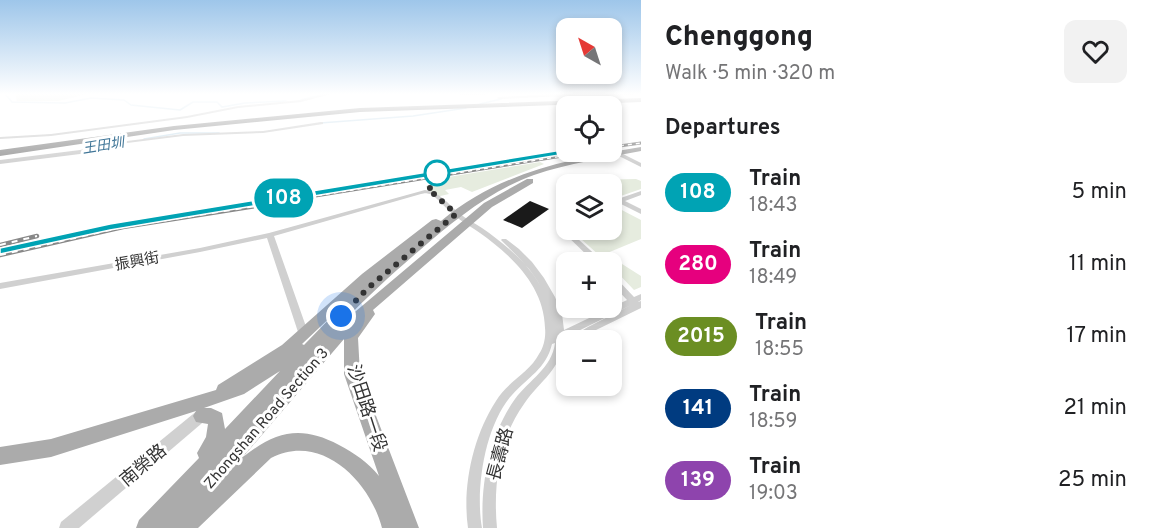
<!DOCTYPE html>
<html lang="en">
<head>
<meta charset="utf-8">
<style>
	:root { --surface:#fff; --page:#f2f2f2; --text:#202124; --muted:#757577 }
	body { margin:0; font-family:Overpass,"Noto Sans TC",sans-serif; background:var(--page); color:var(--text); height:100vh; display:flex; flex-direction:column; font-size:22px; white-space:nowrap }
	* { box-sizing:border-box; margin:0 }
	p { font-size:20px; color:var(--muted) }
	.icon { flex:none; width:33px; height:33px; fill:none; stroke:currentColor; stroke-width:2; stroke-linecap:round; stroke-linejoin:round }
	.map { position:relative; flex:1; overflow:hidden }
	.side { display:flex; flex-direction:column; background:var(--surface); width:510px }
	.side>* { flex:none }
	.badge { padding:0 12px; border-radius:20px; font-size:21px; line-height:39px }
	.needle { width:39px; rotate:321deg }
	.buttons { position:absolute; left:556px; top:18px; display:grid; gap:12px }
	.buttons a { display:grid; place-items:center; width:66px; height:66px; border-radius:12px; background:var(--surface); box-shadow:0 3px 9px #0003; font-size:30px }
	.you { position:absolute; width:30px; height:30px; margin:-15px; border:4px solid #fff; border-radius:50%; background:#1a73e8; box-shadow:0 0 0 9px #1a73e833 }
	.map>.badge { position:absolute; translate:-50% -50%; box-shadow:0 0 0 3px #fff }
	h2 { padding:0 24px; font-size:22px; line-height:54px }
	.round { display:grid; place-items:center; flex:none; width:63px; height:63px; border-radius:12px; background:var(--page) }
	.headline { display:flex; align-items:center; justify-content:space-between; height:102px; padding:0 24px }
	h1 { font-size:28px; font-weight:800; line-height:45px }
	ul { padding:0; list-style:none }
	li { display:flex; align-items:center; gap:18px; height:72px; padding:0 24px }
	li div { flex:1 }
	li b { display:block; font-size:22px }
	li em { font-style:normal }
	li .badge { min-width:66px; font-weight:700; text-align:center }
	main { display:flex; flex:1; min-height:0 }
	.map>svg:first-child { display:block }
</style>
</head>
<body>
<main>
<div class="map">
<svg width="641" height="528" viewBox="0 0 641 528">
	<rect width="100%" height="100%" fill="#fff"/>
	<!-- green -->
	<path fill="#e6ecdf" d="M 15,94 L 88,94 L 58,101 L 17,101 Z
		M 540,162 L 544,164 L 472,192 L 461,187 L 445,190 L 449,194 L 436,197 L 428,191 L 426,186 L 435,185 L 430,180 Z
		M 636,179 L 641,181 L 641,189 L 612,199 L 612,184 L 600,184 L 591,180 Z
		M 616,207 L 641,220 L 641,239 L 600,256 L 571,230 L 612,230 L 612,208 Z
		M 611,257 L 641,276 L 641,287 L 634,290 L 612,267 L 612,262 L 606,260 Z"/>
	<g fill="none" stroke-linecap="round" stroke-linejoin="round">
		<!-- stream -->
		<path stroke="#cfe2ee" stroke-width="1.5" d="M 5,94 L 12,102 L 65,103 L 91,98 L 124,100 L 131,105 L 180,110 L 193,102 L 217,102 L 222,107 L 245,103 L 286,101
			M 576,95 L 600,94
			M 301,100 L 324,94
			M 480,104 L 501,99
			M 320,123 L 413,116 L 466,108
			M 144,139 L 180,133 L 219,133"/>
	</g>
	<!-- building -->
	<path fill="#1a1a1a" d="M 530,201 L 549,209 L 522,228 L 503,220 Z"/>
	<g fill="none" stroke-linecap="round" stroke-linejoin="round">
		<!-- minor -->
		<path fill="#d0d0d0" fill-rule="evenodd" d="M 325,94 L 331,94 L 301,102 L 238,108 L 187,118 L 51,136 L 0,139 L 0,137 L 51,134 L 187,116 L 238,106 L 301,100 Z
			M 459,94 L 487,94 L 485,95 L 461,95 Z
			M 554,94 L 577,94 L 576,95 L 634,94 L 632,95 L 600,96 L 598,97 L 569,97 L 567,96 L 499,99 L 497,98 L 499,97 Z
			M 321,122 L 323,122 L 323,124 L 263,133 L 183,136 L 127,143 L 80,154 L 0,164 L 0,160 L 80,150 L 127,141 L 183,134 L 263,131 Z
			M 615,152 L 619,152 L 641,163 L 641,167 L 615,154 Z
			M 425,190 C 440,192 448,204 459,213 C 466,219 475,223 482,228 C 505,244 528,263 541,287 C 531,268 516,255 501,240 L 502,239 L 506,239 L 519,249 L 532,262 L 544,278 L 555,297 L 562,314 L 564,330 L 627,300 L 612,284 L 612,276 L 615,277 L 634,297 L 641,294 L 641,300 L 638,302 L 641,301 L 641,308 L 594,331 L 579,340 L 568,340 L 570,338 L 588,327 L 631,305 L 564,338 C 561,371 541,379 524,404 C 499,438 493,487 497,528 L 483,528 C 480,485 489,435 515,399 C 529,380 552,368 555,343 L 552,344 C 546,369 528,377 512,395 C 485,425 475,489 482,528 L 468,528 C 462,487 473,436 496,401 C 507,382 530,372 539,354 C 544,347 546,336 545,328 C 544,286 512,256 480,233 C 472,227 462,222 454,215 C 446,209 439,199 430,194 C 426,193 425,193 421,194 L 274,236 L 309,335 L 307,337 L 304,338 L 301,337 L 299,335 L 267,238 L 200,252 L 0,289 L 0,283 L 200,248 L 269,233 Z
			M 641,191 L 641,195 L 625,201 L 641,209 L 641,214 L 619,203 L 612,205 L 612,201 Z
			M 567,216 L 567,221 L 564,224 L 566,228 L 601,260 L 601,262 L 594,262 L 561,230 L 557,223 Z"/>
		<!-- tertiary -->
		<path fill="#d0d0d0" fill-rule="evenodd" d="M 203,408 L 208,410 L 209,414 L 208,418 L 79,528 L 59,528 L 61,522 L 198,410 Z"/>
		<!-- primary -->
		<path fill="#ababab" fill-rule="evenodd" d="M 641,147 L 641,151 C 605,158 569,163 534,175 C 490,191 455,220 420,250 C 393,273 368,296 343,322 L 484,203 L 527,179 L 533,179 L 533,183 L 492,207 L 373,310 L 375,314 L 358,338 L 360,374 L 419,528 L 382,528 C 370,481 321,432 271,458 L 198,528 L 136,528 L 139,520 L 199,458 L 197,453 L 206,437 L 208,424 L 196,422 L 193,416 L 196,411 L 51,457 L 0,465 L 0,447 L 51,439 L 216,390 L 218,385 L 282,345 L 362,274 L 432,220 L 436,219 L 441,221 C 502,171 566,160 641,147 ZM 337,311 L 304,345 L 302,344 ZM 344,339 L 344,374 L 379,476 C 368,462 354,453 339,445 C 301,425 276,431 243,457 ZM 280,371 L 225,429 L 222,413 L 211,408 L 204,408 L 244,394 Z"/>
		<!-- motorway -->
		<path fill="#9a9a9a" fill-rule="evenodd" d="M 641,98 L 641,102 L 360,112 L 174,130 L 0,156 L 0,150 L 174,126 L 360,108 Z"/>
		<defs>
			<path id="rail-far1" d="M 612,147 L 641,143
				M 247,207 L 587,152"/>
			<path id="rail" d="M 0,245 L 37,236
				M 0,255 L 123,227 L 256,206"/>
		</defs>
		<!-- rail-far1 casing -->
		<use href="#rail-far1" stroke="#888" stroke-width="3"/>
		<!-- rail casing -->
		<use href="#rail" stroke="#888" stroke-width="4.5"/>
		<!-- rail-far1 -->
		<use href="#rail-far1" stroke="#fff" stroke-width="1.5" stroke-dasharray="4" stroke-linecap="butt"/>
		<!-- rail -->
		<use href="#rail" stroke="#fff" stroke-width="2" stroke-dasharray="6" stroke-linecap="butt"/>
	</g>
	<!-- sky -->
	<linearGradient id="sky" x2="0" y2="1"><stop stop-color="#9ec6ea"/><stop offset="0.56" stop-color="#fff"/><stop offset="1" stop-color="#fff" stop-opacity="0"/></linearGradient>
	<rect width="641" height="168" fill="url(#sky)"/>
	<!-- line -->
	<path fill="#00a3b4" stroke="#fff" stroke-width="1.5" d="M 568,149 L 571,150 L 571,153 L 110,230 L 0,254 L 0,248 L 110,224 Z"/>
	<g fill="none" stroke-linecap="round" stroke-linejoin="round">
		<!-- walk -->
		<path stroke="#333" stroke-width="6" stroke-dasharray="0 10.8" d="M 341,316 L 367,289 L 456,214 L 434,194 L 428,192 L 437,173"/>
	</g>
	<!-- markers -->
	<circle fill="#fff" stroke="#00a3b4" stroke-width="3" cx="437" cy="173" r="12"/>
	<g text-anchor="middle" stroke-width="6" stroke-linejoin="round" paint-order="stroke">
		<!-- far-water labels -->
		<g font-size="14" font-style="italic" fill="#3f7597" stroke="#fff">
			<text transform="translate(103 145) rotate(-9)" y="5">王田圳</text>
		</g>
		<!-- street labels -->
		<g font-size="15" fill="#333" stroke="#fff">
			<text transform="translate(137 261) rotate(-10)" y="5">振興街</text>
			<text transform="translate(266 418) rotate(-49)" y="5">Zhongshan Road Section 3</text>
		</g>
		<!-- near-street labels -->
		<g font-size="18" fill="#333" stroke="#fff">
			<text transform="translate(367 408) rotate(72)" y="6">沙田路一段</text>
			<text transform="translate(500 454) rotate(-75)" y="6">長壽路</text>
			<text transform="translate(143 465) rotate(-40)" y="6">南榮路</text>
		</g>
	</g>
</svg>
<div class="buttons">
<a><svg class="needle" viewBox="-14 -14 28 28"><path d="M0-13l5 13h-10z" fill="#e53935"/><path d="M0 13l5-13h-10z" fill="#757577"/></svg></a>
<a><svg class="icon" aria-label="locate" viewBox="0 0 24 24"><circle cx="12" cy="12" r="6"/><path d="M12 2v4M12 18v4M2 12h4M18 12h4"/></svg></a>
<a><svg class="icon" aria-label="layers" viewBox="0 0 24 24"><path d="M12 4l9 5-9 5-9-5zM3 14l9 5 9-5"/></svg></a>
<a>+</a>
<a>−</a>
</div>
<div class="you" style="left:341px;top:316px"></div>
<b class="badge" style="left:284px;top:198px;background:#00a3b4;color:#fff">108</b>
</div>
<section class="side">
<div class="headline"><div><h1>Chenggong</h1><p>Walk · 5 min · 320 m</p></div><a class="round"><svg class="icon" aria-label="heart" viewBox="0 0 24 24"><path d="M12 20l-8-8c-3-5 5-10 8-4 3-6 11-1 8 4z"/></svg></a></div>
<h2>Departures</h2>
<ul>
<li><span class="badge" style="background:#00a3b4;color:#fff">108</span><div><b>Train</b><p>18:43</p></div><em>5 min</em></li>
<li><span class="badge" style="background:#e6007e;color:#fff">280</span><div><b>Train</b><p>18:49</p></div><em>11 min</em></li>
<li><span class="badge" style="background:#6b8e23;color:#fff">2015</span><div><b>Train</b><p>18:55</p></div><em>17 min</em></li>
<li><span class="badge" style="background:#003b80;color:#fff">141</span><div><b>Train</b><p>18:59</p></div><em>21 min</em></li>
<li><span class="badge" style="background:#8e44ad;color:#fff">139</span><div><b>Train</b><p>19:03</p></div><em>25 min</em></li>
</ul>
</section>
</main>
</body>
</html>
